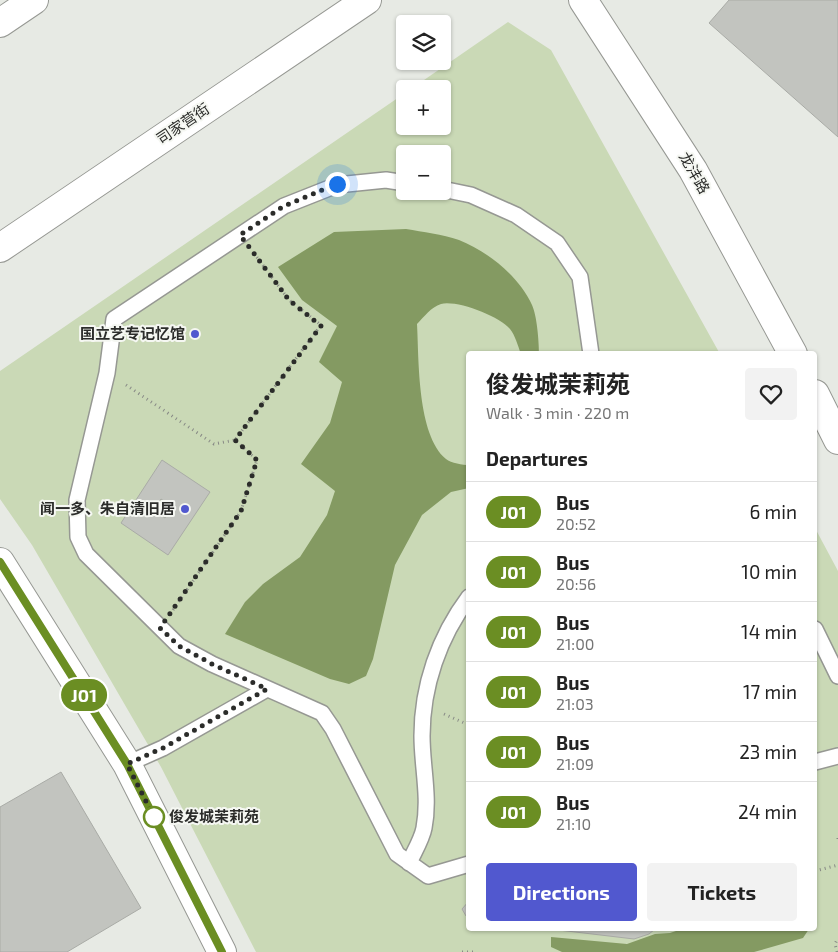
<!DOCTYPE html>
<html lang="en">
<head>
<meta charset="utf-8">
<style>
	:root { --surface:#fff; --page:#f2f2f2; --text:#222; --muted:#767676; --line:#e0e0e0; --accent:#5158cf }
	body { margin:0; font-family:"Exo 2","Noto Sans SC",sans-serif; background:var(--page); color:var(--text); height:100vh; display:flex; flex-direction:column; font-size:19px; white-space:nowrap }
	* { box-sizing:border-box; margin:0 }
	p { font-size:16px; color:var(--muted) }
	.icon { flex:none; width:28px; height:28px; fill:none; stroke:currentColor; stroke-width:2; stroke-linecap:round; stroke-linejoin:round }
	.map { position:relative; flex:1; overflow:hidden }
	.panel { position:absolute; left:466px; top:351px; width:351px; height:580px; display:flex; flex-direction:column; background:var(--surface); border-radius:5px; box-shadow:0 1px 4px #0004 }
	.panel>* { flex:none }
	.badge { padding:0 10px; border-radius:16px; font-size:18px; line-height:32px }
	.fabs { position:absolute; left:396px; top:15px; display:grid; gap:10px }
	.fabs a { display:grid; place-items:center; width:55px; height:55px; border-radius:5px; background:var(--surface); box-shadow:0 1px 4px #0004; font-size:25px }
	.you { position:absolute; width:25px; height:25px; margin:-12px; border:4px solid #fff; border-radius:50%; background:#1a73e8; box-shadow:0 0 0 8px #1a73e833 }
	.map>.badge { position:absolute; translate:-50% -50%; box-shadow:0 0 0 2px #fff }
	h2 { padding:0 20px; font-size:19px; line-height:45px }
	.round { display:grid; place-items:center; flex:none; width:52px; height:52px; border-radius:5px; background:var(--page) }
	.head { display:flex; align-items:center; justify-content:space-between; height:85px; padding:0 20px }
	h1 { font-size:24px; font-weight:700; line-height:38px }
	.cta { display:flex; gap:10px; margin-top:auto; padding:10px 20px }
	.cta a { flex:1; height:58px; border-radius:5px; background:var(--accent); color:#fff; font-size:20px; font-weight:700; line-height:58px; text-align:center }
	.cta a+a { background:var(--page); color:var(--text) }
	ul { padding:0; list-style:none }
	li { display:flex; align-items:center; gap:15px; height:60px; padding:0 20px; border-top:1px solid var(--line) }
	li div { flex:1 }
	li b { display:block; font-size:19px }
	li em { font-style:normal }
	li .badge { min-width:55px; font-weight:700; text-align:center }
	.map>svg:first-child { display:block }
</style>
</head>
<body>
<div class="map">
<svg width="838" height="952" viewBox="0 0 838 952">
	<rect width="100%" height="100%" fill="#e7eae4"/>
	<!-- green -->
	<path fill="#cad9b6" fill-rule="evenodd" d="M 508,22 L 551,50 L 720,354 L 469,354 L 469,929 L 815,929 L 815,528 L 838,571 L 838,952 L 256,952 L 161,767 L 32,545 L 0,499 L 0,371 L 405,93 L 405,126 L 442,126 L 442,89 L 411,89 ZM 405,154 L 442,154 L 442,191 L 405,191 Z"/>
	<!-- water -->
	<path fill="#849a62" d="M 406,229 C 423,232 442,234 459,240 C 487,251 519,276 532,305 C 537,316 539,341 539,354 L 521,354 C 518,346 515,335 510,329 C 499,316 457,300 441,304 C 431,307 424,317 417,324 C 419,360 417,435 446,459 C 451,463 463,465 469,465 L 469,488 L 451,492 L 422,515 L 395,565 L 373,659 L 366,676 L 349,684 L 330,679 L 225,634 L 245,602 L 263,584 L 300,557 L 327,515 L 335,491 L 301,464 L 330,423 L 342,382 L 319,362 L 337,326 L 302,300 L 278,267 L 334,232 Z
		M 682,929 L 809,929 L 803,938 L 754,952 L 562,952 L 551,947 L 551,937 L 627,944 L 655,934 L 670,933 Z"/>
	<!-- building -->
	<path fill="#c2c4bf" stroke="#a9aba6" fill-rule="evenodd" d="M 729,0 L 838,0 L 838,137 L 709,23 Z
		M 162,460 L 210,492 L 168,555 L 121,523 ZM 161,499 L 172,507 L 165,518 L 153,510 Z
		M 61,772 L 141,908 L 67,952 L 0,952 L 0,807 Z
		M 469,901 L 469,917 L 466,916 L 462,909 Z
		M 550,929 L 655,929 L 649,934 L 634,939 Z"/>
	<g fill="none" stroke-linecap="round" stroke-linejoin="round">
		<defs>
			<path id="lane" d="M 405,183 L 386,180 L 337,185 L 284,206 L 114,319 L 107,373 L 77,500 L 78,537 L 86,554 L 179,646 L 212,664 L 322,713 L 333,729 L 397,854 L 428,876 L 469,864
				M 442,189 L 471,195 L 516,215 L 557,243 L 580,277 L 591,354
				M 815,629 L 838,676
				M 815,762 L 838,756
				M 127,764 L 163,748 L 267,689
				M 409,863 C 414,852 422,839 424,828 C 430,797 422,767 422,736 C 422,686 439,637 469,597"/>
			<path id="street" d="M 0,23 L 34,0
				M 0,562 L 127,764 L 222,952"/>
			<path id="secondary" d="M 583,0 L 693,170 L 793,354
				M 0,248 L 367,0
				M 815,394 L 838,440"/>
		</defs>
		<!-- lane casing -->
		<use href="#lane" stroke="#969893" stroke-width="18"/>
		<!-- street casing -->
		<use href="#street" stroke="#969893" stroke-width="30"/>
		<!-- secondary casing -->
		<use href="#secondary" stroke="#969893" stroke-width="30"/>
		<!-- path -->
		<path stroke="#878985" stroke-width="3" stroke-dasharray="1 4" stroke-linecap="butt" d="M 126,385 L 214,444 L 235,440
			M 173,610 L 241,511 L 257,460 L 235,440 L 321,325 L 289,300 L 253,252
			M 444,714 L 469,725
			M 838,838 L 838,841
			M 815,871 L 838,865
			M 462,952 L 477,952
			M 837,952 L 835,944 L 838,938"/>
		<!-- lane -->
		<use href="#lane" stroke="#fff" stroke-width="15"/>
		<!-- street -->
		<use href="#street" stroke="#fff" stroke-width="28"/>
		<!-- secondary -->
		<use href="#secondary" stroke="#fff" stroke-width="28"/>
	</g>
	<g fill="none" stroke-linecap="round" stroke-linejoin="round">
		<defs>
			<path id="line" d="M 0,562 L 127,764 L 222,952"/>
		</defs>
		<!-- line casing -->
		<use href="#line" stroke="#fff" stroke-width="11"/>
		<!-- line -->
		<use href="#line" stroke="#6b8e23" stroke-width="8"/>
		<!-- walk -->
		<path stroke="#2b2c2a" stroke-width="5" stroke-dasharray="0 9" d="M 154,817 L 127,764 L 163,748 L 267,689 L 212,664 L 179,646 L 160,628 L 241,511 L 257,460 L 235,440 L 321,326 L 289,300 L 240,235 L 284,206 L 337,184"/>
	</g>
	<!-- markers -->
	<g fill="#5158cf" stroke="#f5f7f2" stroke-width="2">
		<circle cx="195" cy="334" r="5"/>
		<circle cx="185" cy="509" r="5"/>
	</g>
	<circle fill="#fff" stroke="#6b8e23" stroke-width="2.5" cx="154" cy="817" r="10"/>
	<g text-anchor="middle" stroke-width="4" stroke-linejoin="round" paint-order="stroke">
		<!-- street labels -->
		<g font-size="15" fill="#2b2c2a" stroke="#f5f7f2">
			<text transform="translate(183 124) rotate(-34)" y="5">司家营街</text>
			<text transform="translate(694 173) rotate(60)" y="5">龙沣路</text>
		</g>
		<!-- poi labels -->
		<g font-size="15" font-weight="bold" fill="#2b2c2a" stroke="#f5f7f2" text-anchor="end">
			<text x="185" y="339">国立艺专记忆馆</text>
			<text x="175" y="514">闻一多、朱自清旧居</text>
		</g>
		<!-- stop labels -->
		<g font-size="15" font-weight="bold" fill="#2b2c2a" stroke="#f5f7f2" text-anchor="start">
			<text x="169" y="822">俊发城茉莉苑</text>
		</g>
	</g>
</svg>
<div class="fabs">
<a><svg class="icon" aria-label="layers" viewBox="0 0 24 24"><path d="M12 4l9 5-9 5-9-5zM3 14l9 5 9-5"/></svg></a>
<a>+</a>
<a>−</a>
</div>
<div class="you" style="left:337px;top:184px"></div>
<b class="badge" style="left:84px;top:695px;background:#6b8e23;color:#fff">J01</b>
<section class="panel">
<div class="head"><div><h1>俊发城茉莉苑</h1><p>Walk · 3 min · 220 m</p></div><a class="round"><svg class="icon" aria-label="heart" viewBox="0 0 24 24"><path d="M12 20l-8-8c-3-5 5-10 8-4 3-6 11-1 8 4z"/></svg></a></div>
<h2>Departures</h2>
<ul>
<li><span class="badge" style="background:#6b8e23;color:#fff">J01</span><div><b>Bus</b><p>20:52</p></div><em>6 min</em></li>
<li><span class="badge" style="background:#6b8e23;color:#fff">J01</span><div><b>Bus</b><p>20:56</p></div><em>10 min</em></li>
<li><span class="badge" style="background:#6b8e23;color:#fff">J01</span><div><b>Bus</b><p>21:00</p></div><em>14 min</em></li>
<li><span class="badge" style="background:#6b8e23;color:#fff">J01</span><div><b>Bus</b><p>21:03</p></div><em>17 min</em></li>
<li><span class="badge" style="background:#6b8e23;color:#fff">J01</span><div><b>Bus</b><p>21:09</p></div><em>23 min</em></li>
<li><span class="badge" style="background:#6b8e23;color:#fff">J01</span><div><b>Bus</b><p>21:10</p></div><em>24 min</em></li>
</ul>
<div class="cta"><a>Directions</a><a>Tickets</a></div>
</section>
</div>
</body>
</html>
